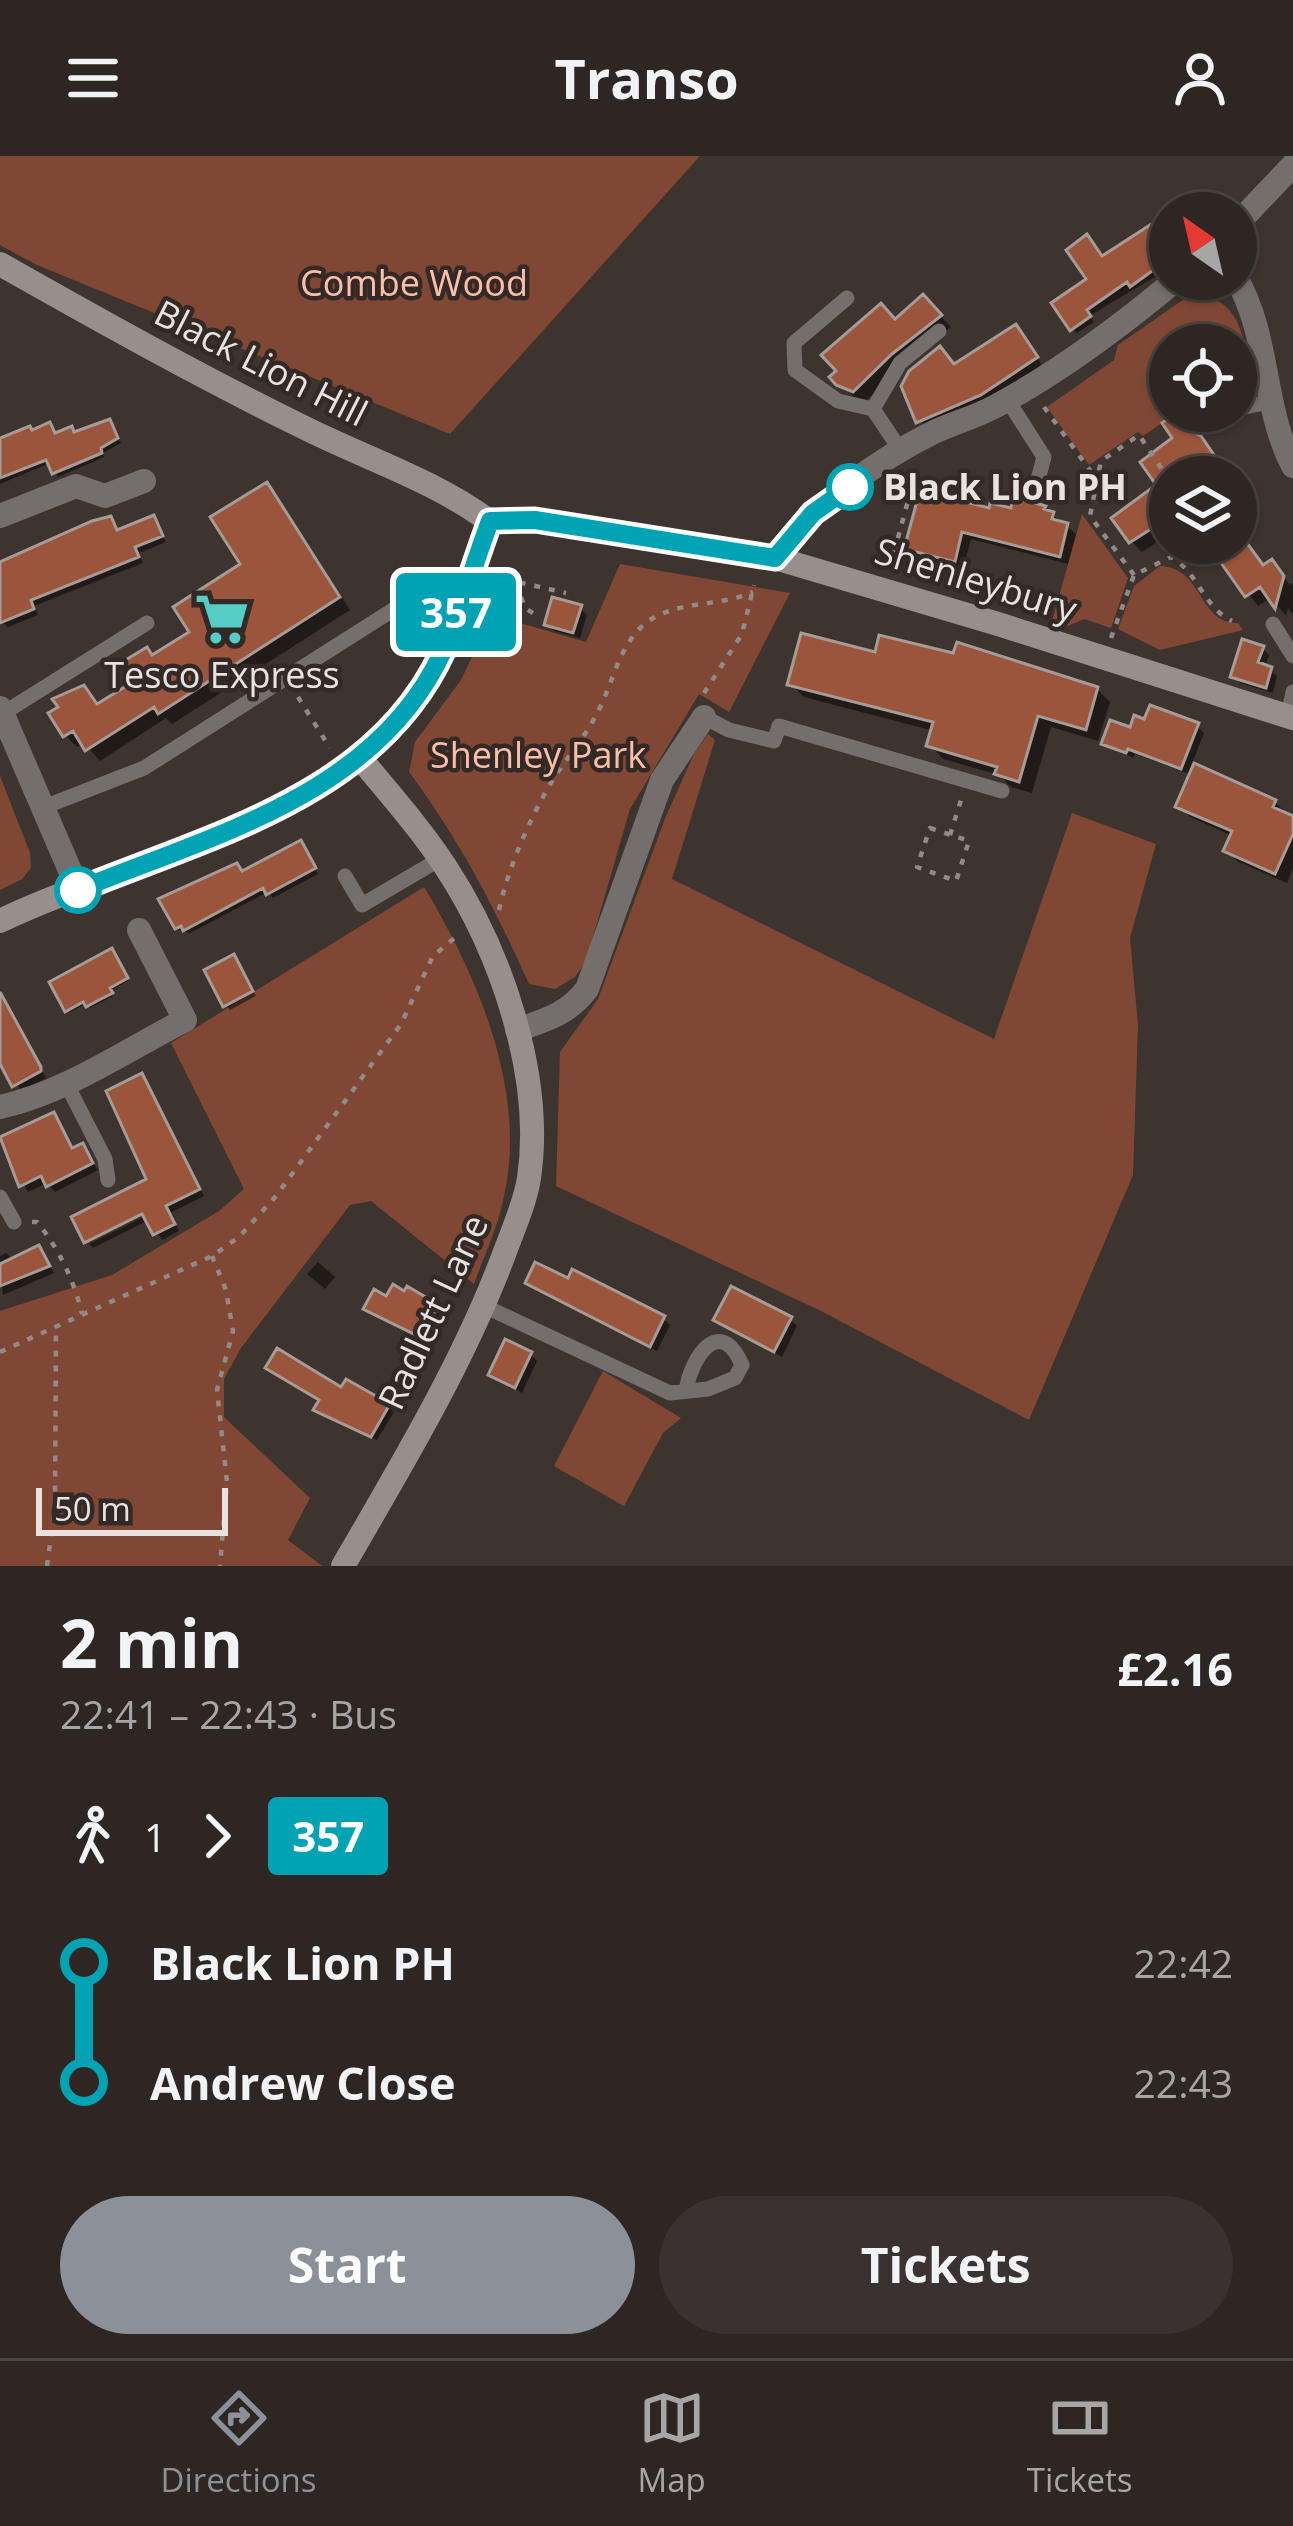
<!DOCTYPE html>
<html lang="en">
<head>
<meta charset="utf-8">
<style>
	:root { --surface:#2e2623; --page:#3a3230; --text:#f1f3f6; --muted:#a7a5a6; --line:#494341; --accent:#8c9099 }
	body { margin:0; font-family:"Open Sans",sans-serif; background:var(--page); color:var(--text); height:100vh; display:flex; flex-direction:column; font-size:45px; white-space:nowrap }
	* { box-sizing:border-box; margin:0 }
	p { font-size:39px; color:var(--muted) }
	.icon { flex:none; width:66px; height:66px; fill:none; stroke:currentColor; stroke-width:2; stroke-linecap:round; stroke-linejoin:round }
	.map { position:relative; height:1410px; overflow:hidden }
	.side { display:flex; flex-direction:column; background:var(--surface); flex:1 }
	.side>* { flex:none }
	.badge { padding:0 24px; border-radius:9px; font-size:42px; line-height:78px }
	.needle { width:78px; rotate:326deg }
	.fabs { position:absolute; left:1149px; top:36px; display:grid; gap:24px }
	.fabs a { display:grid; place-items:center; width:108px; height:108px; border-radius:50%; background:var(--surface); box-shadow:0 3px 9px #0004,0 0 0 3px var(--line); font-size:60px }
	.scale { position:absolute; left:36px; bottom:30px; width:192px; box-sizing:border-box; padding-left:12px; border:6px solid #e9e3e0; border-top:0; font-size:33px; line-height:42px; white-space:nowrap; color:#e9e3e0; -webkit-text-stroke:9px #332926; paint-order:stroke }
	.map>.badge { position:absolute; translate:-50% -50%; box-shadow:0 0 0 6px #fff }
	.legs { display:flex; align-items:center; gap:18px; height:132px; padding:0 60px; font-size:39px }
	.legs p { margin-inline-start:auto }
	.overview { display:flex; align-items:center; justify-content:space-between; height:204px; padding:0 60px }
	h1 { font-size:66px; font-weight:700; line-height:90px }
	.cta { display:flex; gap:24px; margin-top:auto; padding:24px 60px }
	.cta a { flex:1; height:138px; border-radius:72px; background:var(--accent); color:#fff; font-size:48px; font-weight:700; line-height:138px; text-align:center }
	.cta a+a { background:var(--page); color:var(--text) }
	ul { padding:0 60px; list-style:none }
	li { display:flex; align-items:center; gap:42px; height:120px; font-size:45px }
	li i { display:grid; place-items:center; width:18px; height:100%; margin:0 15px; background:currentColor }
	li i::after { content:''; width:30px; height:30px; margin:-15px; border:9px solid; border-radius:50%; background:var(--surface) }
	li p { margin-inline-start:auto }
	li:first-child i { background:linear-gradient(#0000 50%,currentColor 0) }
	li:last-child i { background:linear-gradient(currentColor 50%,#0000 0) }
	header { display:flex; justify-content:space-between; align-items:center; height:156px; padding:0 60px; background:var(--surface); font-size:54px; font-weight:700 }
	.dock { display:flex; justify-content:space-around; align-items:center; height:168px; border-top:3px solid var(--line); background:var(--surface); font-size:33px; color:var(--muted) }
	.dock a { display:grid; justify-items:center; gap:6px }
	.dock .on { color:var(--accent) }
	.map>svg:first-child { display:block }
</style>
</head>
<body>
<header><svg class="icon" aria-label="menu" viewBox="0 0 24 24"><path d="M4 6h16M4 12h16M4 18h16"/></svg>Transo<svg class="icon" aria-label="person" viewBox="0 0 24 24"><circle cx="12" cy="8" r="4"/><path d="M4 21q1-7 8-7t8 7"/></svg></header>
<div class="map">
<svg width="1293" height="1410" viewBox="0 0 1293 1410">
	<rect width="100%" height="100%" fill="#3d332f"/>
	<!-- green -->
	<path fill="#804834" d="M 0,0 L 700,0 L 450,278 L 37,109 L 0,89 Z
		M 1190,139 C 1246,138 1245,194 1254,237 L 1236,244 L 1236,189 L 1170,189 L 1170,255 L 1179,255 L 1143,280 L 1138,276 L 1089,309 L 1047,251 L 1114,204 L 1118,189 Z
		M 1082,358 L 1128,422 L 1111,472 L 1084,463 L 1068,470 L 1052,465 Z
		M 620,408 L 790,437 L 729,556 L 699,538 L 630,653 L 586,805 L 575,821 L 555,833 L 529,828 C 494,750 460,685 409,616 L 415,586 L 461,524 L 492,459 L 586,486 Z
		M 1160,410 C 1204,412 1198,468 1238,467 L 1243,474 L 1160,494 L 1118,473 L 1134,430 Z
		M 708,578 L 715,584 L 672,723 L 994,883 L 1072,657 L 1156,688 L 1130,782 L 1138,869 L 1133,1019 L 1029,1264 L 821,1155 L 556,1030 L 560,896 L 598,843 L 666,660 L 694,598 Z
		M 0,620 L 30,697 L 31,712 L 22,723 L 0,734 Z
		M 424,731 C 479,822 530,941 502,1049 C 496,1076 483,1102 474,1128 L 371,1045 L 350,1049 L 241,1192 L 224,1223 L 224,1261 L 310,1342 L 288,1384 L 322,1410 L 0,1410 L 0,1155 L 112,1119 L 219,1055 L 244,1033 L 171,887 Z
		M 603,1215 L 681,1262 L 663,1277 L 624,1350 L 554,1310 Z"/>
	<!-- shadow -->
	<path fill="#0007" d="M 1225,51 L 1228,54 L 1225,57 L 1190,57 Z
		M 1170,61 L 1170,112 L 1089,160 L 1094,166 L 1077,177 L 1072,173 L 1090,124 L 1103,103 Z
		M 923,142 L 951,171 L 903,208 L 865,246 L 857,244 L 833,221 Z
		M 1021,178 L 1042,209 L 988,244 L 926,270 L 920,264 L 954,211 Z
		M 1183,257 L 1200,276 L 1213,321 L 1170,321 L 1170,378 L 1142,396 L 1131,385 L 1161,330 L 1176,282 L 1167,268 Z
		M 110,267 L 121,287 L 103,297 L 104,301 L 58,321 L 50,307 L 0,328 L 0,285 L 50,270 L 56,279 L 76,279 Z
		M 267,329 L 278,341 L 350,454 L 172,568 L 166,562 L 100,605 L 84,587 L 77,591 L 65,579 L 83,532 L 99,550 L 140,525 L 154,502 L 193,477 L 244,409 Z
		M 1044,352 L 1076,378 L 1068,408 L 971,383 L 963,413 L 916,401 L 908,392 L 991,356 Z
		M 153,362 L 166,386 L 139,397 L 143,407 L 34,450 L 38,459 L 8,471 L 2,466 L 0,420 L 110,364 L 119,376 Z
		M 1236,370 L 1265,412 L 1272,407 L 1290,429 L 1293,427 L 1293,459 L 1288,452 L 1286,460 L 1271,442 L 1258,450 L 1211,387 L 1236,387 Z
		M 580,452 L 587,459 L 580,482 L 554,475 L 547,468 Z
		M 1262,492 L 1269,499 L 1265,511 L 1277,520 L 1273,537 L 1240,527 L 1233,520 Z
		M 877,500 L 1097,533 L 1110,546 L 1098,585 L 1051,571 L 1032,637 L 1011,631 L 999,619 L 943,603 L 930,589 L 934,575 L 804,541 L 791,528 Z
		M 1197,570 L 1204,577 L 1191,610 L 1275,646 L 1293,664 L 1293,712 L 1287,727 L 1237,705 L 1227,694 L 1233,680 L 1190,661 L 1179,650 L 1192,619 L 1135,598 L 1133,602 L 1104,587 L 1131,575 Z
		M 305,692 L 318,718 L 273,742 L 268,736 L 190,777 L 179,774 L 195,765 L 243,718 Z
		M 114,798 L 128,825 L 110,835 L 113,840 L 90,852 L 86,848 L 70,856 L 68,854 Z
		M 234,802 L 256,840 L 230,854 L 226,849 Z
		M 0,834 L 46,922 L 21,935 L 0,901 Z
		M 142,920 L 204,1040 L 170,1057 L 179,1075 L 162,1084 L 149,1064 L 93,1092 L 89,1088 L 157,1054 L 150,1024 Z
		M 53,960 L 74,994 L 82,990 L 98,1014 L 55,1036 L 47,1027 L 28,1036 L 1,985 Z
		M 38,1092 L 54,1117 L 3,1139 L 0,1100 L 6,1097 L 14,1105 Z
		M 318,1106 L 335,1121 L 325,1133 L 307,1118 Z
		M 569,1126 L 663,1163 L 670,1169 L 657,1195 L 529,1127 Z
		M 405,1139 L 444,1158 L 428,1186 L 367,1152 Z
		M 717,1164 L 790,1164 L 797,1170 L 782,1201 Z
		M 530,1198 L 537,1205 L 522,1237 L 492,1219 Z
		M 269,1212 L 388,1250 L 394,1256 L 377,1284 L 323,1259 L 317,1254 L 322,1246 Z"/>
	<!-- building -->
	<path fill="#9b553d" stroke="#a79b96" stroke-width="3" d="M 1170,56 L 1170,102 L 1130,131 L 1127,126 L 1087,154 L 1091,160 L 1070,175 L 1051,147 L 1086,123 L 1066,94 L 1087,78 L 1102,100 Z
		M 923,138 L 942,159 L 892,198 L 853,236 L 836,229 L 829,221 L 836,215 L 821,199 L 881,147 L 895,163 Z
		M 1016,168 L 1038,201 L 981,239 L 916,267 L 901,230 L 909,215 L 940,190 L 954,208 Z
		M 1180,255 L 1190,262 L 1190,274 L 1201,280 L 1229,321 L 1170,321 L 1170,361 L 1129,387 L 1111,362 L 1156,329 L 1140,306 L 1172,282 L 1162,267 Z
		M 110,263 L 118,282 L 101,292 L 102,297 L 52,318 L 46,304 L 0,322 L 0,282 L 30,270 L 32,274 L 50,266 L 55,277 L 72,270 L 74,276 Z
		M 267,326 L 340,441 L 158,558 L 154,551 L 85,595 L 73,575 L 63,581 L 48,557 L 58,551 L 52,543 L 84,529 L 97,548 L 136,524 L 124,505 L 147,491 L 152,499 L 189,476 L 173,451 L 240,408 L 210,361 Z
		M 920,334 L 989,352 L 990,347 L 1011,352 L 1012,345 L 1020,347 L 1021,343 L 1046,350 L 1044,353 L 1054,356 L 1052,363 L 1068,367 L 1060,401 L 962,376 L 955,406 L 904,393 Z
		M 154,359 L 163,380 L 135,391 L 139,401 L 31,444 L 34,453 L 0,467 L 0,406 L 92,365 L 111,360 L 117,374 Z
		M 1207,387 L 1247,387 L 1263,409 L 1272,403 L 1284,420 L 1275,453 L 1260,431 L 1245,441 Z
		M 552,441 L 582,449 L 573,477 L 544,469 Z
		M 801,477 L 875,496 L 879,479 L 953,497 L 957,486 L 1098,531 L 1086,574 L 1038,560 L 1019,626 L 994,618 L 997,611 L 926,590 L 933,566 L 787,529 Z
		M 1242,483 L 1264,490 L 1258,506 L 1272,511 L 1266,532 L 1230,521 Z
		M 1150,549 L 1199,567 L 1181,613 L 1128,593 L 1126,597 L 1101,588 L 1110,564 L 1130,571 L 1134,559 L 1144,563 Z
		M 1194,607 L 1276,644 L 1273,651 L 1293,660 L 1293,678 L 1275,718 L 1223,695 L 1232,675 L 1175,651 Z
		M 301,684 L 316,712 L 266,739 L 263,732 L 183,775 L 181,770 L 175,773 L 158,743 L 237,707 L 242,715 Z
		M 112,792 L 128,822 L 110,832 L 113,837 L 99,844 L 86,851 L 83,846 L 65,856 L 49,826 Z
		M 234,798 L 253,835 L 223,851 L 204,814 Z
		M 0,836 L 41,911 L 41,915 L 12,931 L 0,908 Z
		M 142,917 L 200,1033 L 166,1050 L 175,1068 L 153,1079 L 142,1058 L 84,1087 L 71,1061 L 146,1023 L 106,935 Z
		M 54,956 L 72,992 L 83,987 L 93,1007 L 46,1031 L 41,1020 L 19,1031 L 0,981 Z
		M 39,1089 L 50,1110 L 0,1130 L 0,1108 Z
		M 535,1106 L 568,1122 L 572,1113 L 665,1160 L 650,1191 L 525,1127 Z
		M 393,1128 L 404,1135 L 407,1130 L 439,1149 L 420,1181 L 363,1153 L 374,1133 L 386,1140 Z
		M 731,1130 L 792,1161 L 774,1196 L 713,1164 Z
		M 505,1183 L 532,1196 L 515,1232 L 488,1219 Z
		M 277,1192 L 341,1231 L 346,1223 L 390,1248 L 371,1281 L 313,1254 L 319,1244 L 265,1212 Z"/>
	<g fill="none" stroke-linecap="round" stroke-linejoin="round">
		<!-- path -->
		<path stroke="#928a87" stroke-width="4.5" stroke-dasharray="6 9" stroke-linecap="butt" d="M 1044,251 L 1097,324
			M 890,411 L 917,312
			M 1134,419 L 1090,360 L 1101,305 L 1139,279 L 1167,321
			M 505,423 L 566,437
			M 516,427 L 525,452 L 539,461
			M 1111,482 L 1134,419 L 1171,401 C 1198,416 1204,452 1232,465
			M 704,537 L 742,478 L 754,429
			M 298,541 L 330,592
			M 930,672 L 969,685 L 956,725 L 917,711 Z
			M 950,679 L 961,644
			M 499,754 C 508,712 530,662 552,625 C 565,604 582,585 594,563 C 614,530 618,481 655,461 C 684,445 722,450 753,436
			M 32,1066 L 37,1066 C 59,1093 74,1124 82,1158
			M 212,1100 L 226,1134 L 233,1175 L 217,1234 L 227,1326 L 220,1410
			M 0,1196 L 212,1100 L 239,1081 L 276,1040 L 401,868 L 433,800 L 458,779
			M 47,1410 L 55,1351 L 56,1170"/>
		<!-- lane -->
		<path stroke="#746f6d" stroke-width="15" d="M 847,142 L 794,187 L 795,214 L 838,245 L 873,253 L 901,295
			M 1007,243 L 1044,301 L 1035,335
			M 873,253 L 900,207 L 939,175
			M 1236,253 L 1272,245
			M 1200,268 L 1229,255
			M 1273,468 L 1293,500
			M 2,558 L 147,467
			M 1288,560 L 1293,536
			M 704,561 L 729,574 L 774,585 L 779,570 L 1002,635
			M 44,651 L 144,612 L 399,450
			M 345,720 L 362,749 L 440,703
			M 66,927 L 105,1003 L 108,1024
			M 0,1041 L 14,1066
			M 484,1150 L 670,1237 L 708,1233 L 735,1222 L 742,1209 C 720,1158 691,1201 686,1235"/>
		<!-- street -->
		<path stroke="#746f6d" stroke-width="24" d="M 1236,69 L 1293,9
			M 1236,122 C 1270,180 1262,251 1293,310
			M 0,360 L 76,330 L 105,340 L 144,325
			M 775,402 C 810,352 879,303 934,276 C 954,267 975,261 994,251 C 1058,217 1122,169 1177,123
			M 0,552 L 78,733
			M 517,874 C 546,864 568,858 587,833 L 662,624 L 704,561
			M 0,951 C 66,936 125,895 185,864 L 139,774"/>
		<!-- secondary -->
		<path stroke="#978f8c" stroke-width="24" d="M 0,108 C 99,164 199,220 301,270 C 364,302 432,323 489,365
			M 489,365 L 535,365 L 775,402 L 998,468 L 1293,562
			M 0,765 C 144,696 334,672 424,527 C 455,478 470,419 489,365
			M 343,1410 C 401,1310 462,1209 503,1101 C 512,1076 525,1048 529,1022 C 544,920 501,795 445,710 C 420,672 389,637 360,602"/>
	</g>
	<g fill="none" stroke-linecap="round" stroke-linejoin="round">
		<defs>
			<path id="line-1" d="M 78,734 C 212,679 377,639 443,495 C 461,453 474,408 490,365 L 535,364 L 775,402 L 813,357 L 850,331"/>
		</defs>
		<!-- line-1 casing -->
		<use href="#line-1" stroke="#fff" stroke-width="27"/>
		<!-- line-1 -->
		<use href="#line-1" stroke="#00a3b4" stroke-width="18"/>
	</g>
	<!-- icons -->
	<defs>
		<symbol id="supermarket-bare" viewBox="-9 -9 18 18"><path d="M-6-5.5h2.5l.6 2H6L4.5 2H-2.5L-4.4-4H-6ZM-1.5 3.2a1.3 1.3 0 1 0 .1 0ZM3 3.2a1.3 1.3 0 1 0 .1 0Z" fill="#54cdc6" stroke="#332926" stroke-width="2.5" paint-order="stroke"/></symbol>
	</defs>
	<g fill-rule="evenodd">
		<use href="#supermarket-bare" x="184" y="425" width="76" height="76"/>
	</g>
	<!-- markers -->
	<g fill="#fff" stroke="#00a3b4" stroke-width="6">
		<circle cx="850" cy="331" r="21"/>
		<circle cx="78" cy="734" r="21"/>
	</g>
	<g text-anchor="middle" stroke-width="9" stroke-linejoin="round" paint-order="stroke">
		<!-- park labels -->
		<g font-size="36" fill="#fcbea9" stroke="#332926">
			<text x="414" y="140">Combe Wood</text>
			<text x="538" y="612">Shenley Park</text>
		</g>
		<!-- street labels -->
		<g font-size="36" fill="#e9e3e0" stroke="#332926">
			<text transform="translate(261 207) rotate(27)" y="13">Black Lion Hill</text>
			<text transform="translate(976 424) rotate(17)" y="13">Shenleybury</text>
			<text transform="translate(433 1156) rotate(-65)" y="13">Radlett Lane</text>
		</g>
		<!-- stop labels -->
		<g font-size="36" font-weight="bold" fill="#e9e3e0" stroke="#332926" text-anchor="start">
			<text x="883" y="344">Black Lion PH</text>
		</g>
		<!-- poi labels -->
		<g font-size="36" fill="#e9e3e0" stroke="#332926">
			<text x="222" y="532">Tesco Express</text>
		</g>
	</g>
</svg>
<div class="fabs">
<a><svg class="needle" viewBox="-14 -14 28 28"><path d="M0-13l5 13h-10z" fill="#e53935"/><path d="M0 13l5-13h-10z" fill="#a7a5a6"/></svg></a>
<a><svg class="icon" aria-label="locate" viewBox="0 0 24 24"><circle cx="12" cy="12" r="6"/><path d="M12 2v4M12 18v4M2 12h4M18 12h4"/></svg></a>
<a><svg class="icon" aria-label="layers" viewBox="0 0 24 24"><path d="M12 4l9 5-9 5-9-5zM3 14l9 5 9-5"/></svg></a>
</div>
<div class="scale">50 m</div>
<b class="badge" style="left:456px;top:456px;background:#00a3b4;color:#fff">357</b>
</div>
<section class="side">
<div class="overview"><div><h1>2 min</h1><p>22:41 – 22:43 · Bus</p></div><b>£2.16</b></div>
<div class="legs"><svg class="icon" aria-label="walk" viewBox="0 0 24 24"><circle cx="13" cy="4" r="2"/><path d="M13 8l-2 6 4 7M11 14l-3 7M7 12l3-4h3l4 4"/></svg>1<svg class="icon" aria-label="forward" viewBox="0 0 24 24"><path d="M9 5l7 7-7 7"/></svg><b class="badge" style="background:#00a3b4;color:#fff">357</b></div>
<ul>
<li><i style="color:#00a3b4"></i><b>Black Lion PH</b><p>22:42</p></li>
<li><i style="color:#00a3b4"></i><b>Andrew Close</b><p>22:43</p></li>
</ul>
<div class="cta"><a>Start</a><a>Tickets</a></div>
</section>
<nav class="dock">
<a class="on"><svg class="icon" aria-label="directions" viewBox="0 0 24 24"><path d="M12 3l9 9-9 9-9-9zM9 14v-3h6M13 9l2 2-2 2"/></svg>Directions</a>
<a><svg class="icon" aria-label="map" viewBox="0 0 24 24"><path d="M3 6l6-2 6 2 6-2v14l-6 2-6-2-6 2zM9 4v14M15 6v14"/></svg>Map</a>
<a><svg class="icon" aria-label="tickets" viewBox="0 0 24 24"><path d="M3 7h18v10H3zM15 7v10"/></svg>Tickets</a>
</nav>
</body>
</html>
